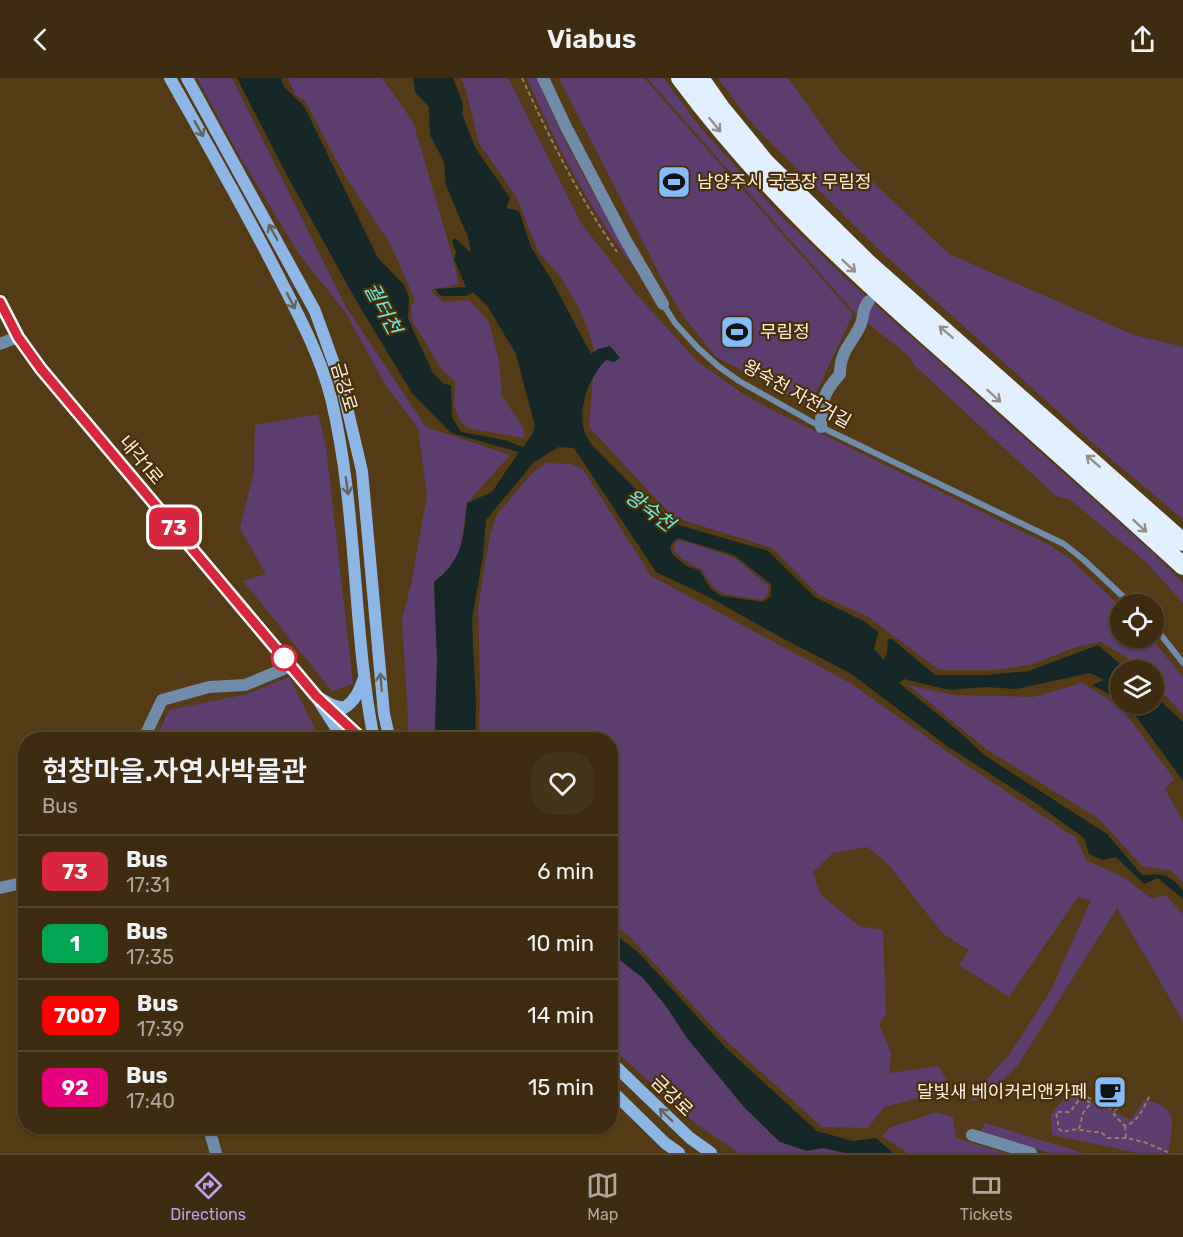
<!DOCTYPE html>
<html lang="en">
<head>
<meta charset="utf-8">
<style>
	:root { --surface:#3f2c10; --page:#463419; --text:#f1f3f6; --muted:#ada79f; --line:#584830; --accent:#bca0f2 }
	body { margin:0; font-family:Rubik,"Noto Sans KR",sans-serif; background:var(--page); color:var(--text); height:100vh; display:flex; flex-direction:column; font-size:22px; white-space:nowrap }
	* { box-sizing:border-box; margin:0 }
	p { font-size:20px; color:var(--muted) }
	.icon { flex:none; width:33px; height:33px; fill:none; stroke:currentColor; stroke-width:2; stroke-linecap:round; stroke-linejoin:round }
	.map { position:relative; flex:1; overflow:hidden }
	.sheet { position:absolute; left:18px; top:654px; width:600px; height:402px; display:flex; flex-direction:column; background:var(--surface); border-radius:24px; box-shadow:0 2px 4px #0004,0 0 0 2px var(--line) }
	.sheet>* { flex:none }
	.badge { padding:0 12px; border-radius:9px; font-size:21px; line-height:39px }
	.tools { position:absolute; left:1110px; top:516px; display:grid; gap:12px }
	.tools a { display:grid; place-items:center; width:54px; height:54px; border-radius:50%; background:var(--surface); box-shadow:0 2px 4px #0004,0 0 0 2px var(--line); font-size:30px }
	.map>.badge { position:absolute; translate:-50% -50%; box-shadow:0 0 0 3px #fff }
	.round { display:grid; place-items:center; flex:none; width:63px; height:63px; border-radius:24px; background:var(--page) }
	.head { display:flex; align-items:center; justify-content:space-between; height:102px; padding:0 24px }
	h1 { font-size:28px; font-weight:600; line-height:45px }
	ul { padding:0; list-style:none }
	li { display:flex; align-items:center; gap:18px; height:72px; padding:0 24px; border-top:2px solid var(--line) }
	li div { flex:1 }
	li b { display:block; font-size:22px }
	li em { font-style:normal }
	li .badge { min-width:66px; font-weight:700; text-align:center }
	header { display:flex; justify-content:space-between; align-items:center; height:78px; padding:0 24px; background:var(--surface); font-size:27px; font-weight:600 }
	.menu { display:flex; justify-content:space-around; align-items:center; height:84px; border-top:2px solid var(--line); background:var(--surface); font-size:16px; color:var(--muted) }
	.menu a { display:grid; justify-items:center; gap:3px }
	.menu .on { color:var(--accent) }
	.map>svg:first-child { display:block }
</style>
</head>
<body>
<header><svg class="icon" aria-label="back" viewBox="0 0 24 24"><path d="M15 5l-7 7 7 7"/></svg>Viabus<svg class="icon" aria-label="share" viewBox="0 0 24 24"><path d="M12 15V3M7 8l5-5 5 5M5 13v7h14v-7"/></svg></header>
<div class="map">
<svg width="1183" height="1075" viewBox="0 0 1183 1075">
	<rect width="100%" height="100%" fill="#543a15"/>
	<!-- green -->
	<path fill="#5d3d70" d="M 197,0 L 232,0 L 346,229 L 426,349 L 510,377 L 467,425 L 460,474 L 447,494 L 434,504 L 437,581 L 435,649 L 438,661 L 407,661 L 408,639 L 402,541 L 411,507 L 427,417 L 418,350 L 386,308 L 346,235 L 299,176 L 240,79 Z
		M 288,0 L 382,0 L 413,44 L 452,177 L 459,206 L 430,212 L 443,224 L 469,222 L 489,244 L 499,284 L 502,318 L 523,349 L 525,360 L 471,351 L 462,345 L 454,329 L 455,303 L 443,293 L 412,243 L 411,226 L 415,225 L 414,220 L 391,167 L 345,98 L 305,23 L 295,17 Z
		M 461,0 L 508,0 L 581,145 L 636,216 L 697,283 L 743,316 L 772,332 L 1050,467 L 1069,480 L 1120,528 L 1120,560 L 1151,560 L 1183,599 L 1183,637 L 1154,605 L 1154,592 L 1142,592 L 1133,583 L 1101,564 L 1076,569 L 1030,587 L 994,592 L 939,592 L 867,538 L 819,517 L 772,470 L 673,439 L 589,349 L 595,274 L 587,248 L 577,226 L 560,198 L 538,174 L 517,120 L 479,65 L 466,12 Z
		M 527,0 L 537,0 C 564,69 604,133 640,197 C 594,139 556,68 527,0 Z
		M 559,0 L 644,0 L 853,236 L 810,328 L 716,279 L 684,239 L 665,207 Z
		M 647,0 L 664,0 L 699,48 L 778,135 L 851,205 L 1153,475 L 1183,505 L 1183,525 L 1147,485 L 1069,421 L 1056,418 L 915,288 L 909,278 L 855,235 Z
		M 718,0 L 788,0 L 841,74 L 949,176 L 1134,257 L 1183,269 L 1183,441 L 1104,375 L 877,170 L 754,48 Z
		M 318,336 L 326,369 L 353,606 L 332,613 L 243,503 L 266,496 L 240,450 L 254,393 L 255,347 Z
		M 546,385 L 570,386 L 583,391 L 651,498 L 850,605 L 965,686 L 1076,760 L 1086,782 L 1125,800 L 1152,821 L 1165,817 L 1183,836 L 1183,943 L 1117,830 L 1018,987 L 993,1012 L 972,1024 L 971,1018 L 1009,977 L 1051,912 L 1091,822 L 1078,819 L 1009,919 L 959,887 L 969,872 L 943,856 L 888,786 L 867,769 L 833,775 L 813,794 L 821,817 L 859,848 L 883,852 L 886,936 L 879,946 L 891,975 L 889,995 L 939,988 L 951,1012 L 884,1029 L 868,1050 L 822,1049 L 721,958 L 628,857 L 611,844 L 610,662 L 479,661 L 480,601 L 478,531 L 489,462 L 496,438 L 531,396 Z
		M 677,462 L 688,464 L 735,480 L 769,508 L 768,515 L 763,522 L 724,516 L 713,509 L 702,492 L 684,482 L 673,472 Z
		M 289,599 L 320,661 L 156,661 L 169,632 L 247,616 Z
		M 1082,605 L 1120,628 L 1174,701 L 1165,711 L 1183,743 L 1183,805 L 1172,793 L 1142,788 L 1099,741 L 986,671 L 908,607 L 954,617 L 1033,619 Z
		M 610,878 L 616,879 L 643,900 L 666,928 L 687,960 L 744,1029 L 780,1064 L 807,1073 L 823,1070 L 845,1075 L 739,1075 L 695,1045 L 611,969 Z
		M 1069,1013 L 1131,1042 L 1144,1022 C 1180,1028 1173,1045 1168,1075 L 1138,1075 L 1052,1057 L 1051,1037 Z
		M 936,1034 L 953,1039 L 956,1060 L 1005,1075 L 908,1075 L 882,1058 L 889,1050 Z
		M 985,1045 L 1083,1075 L 1050,1075 L 980,1054 Z"/>
	<!-- water -->
	<path fill="#152827" fill-rule="evenodd" d="M 237,0 L 281,0 L 284,9 L 304,28 L 378,180 L 404,207 L 409,220 L 408,241 L 433,295 L 443,305 L 451,308 L 452,339 L 461,354 L 504,362 L 523,369 L 532,357 L 535,348 L 516,276 L 488,229 L 473,214 L 466,218 L 441,218 L 435,211 L 466,209 L 454,181 L 456,174 L 452,163 L 455,160 L 471,175 L 468,158 L 463,148 L 446,107 L 444,84 L 430,57 L 429,29 L 415,14 L 413,0 L 453,0 L 463,26 L 462,36 L 476,71 L 510,120 L 506,130 L 519,133 L 531,169 L 551,201 L 591,276 L 598,271 L 610,268 L 620,280 L 614,284 L 606,282 C 586,302 572,344 592,367 L 668,444 L 768,473 L 815,519 L 865,544 L 878,554 L 874,571 L 884,582 L 887,574 L 888,561 L 892,561 L 935,597 L 988,597 L 1029,593 L 1098,567 L 1127,592 L 1120,592 L 1120,622 L 1092,607 L 1104,602 L 1090,595 L 1016,611 L 985,609 L 949,612 L 904,601 L 899,605 L 962,656 L 984,677 L 1107,756 L 1142,797 C 1165,796 1167,795 1183,812 L 1183,821 L 1158,800 L 1144,806 L 1116,779 L 1102,782 L 1089,776 L 1084,760 L 1037,726 L 947,668 L 850,595 L 782,560 L 709,519 L 656,494 L 574,370 L 559,369 L 534,384 L 486,442 L 483,477 L 472,542 L 476,627 L 475,661 L 438,661 L 435,649 L 437,581 L 434,504 C 463,482 464,459 467,425 L 492,414 L 519,374 L 451,355 L 412,315 L 357,224 L 284,92 ZM 677,460 L 734,477 L 771,506 L 771,518 L 763,524 L 721,518 L 711,511 L 699,492 L 686,488 L 672,476 L 670,468 Z
		M 1154,617 L 1183,644 L 1183,703 L 1127,626 L 1154,626 Z
		M 611,853 L 639,875 L 725,969 L 817,1053 L 853,1063 L 876,1060 L 893,1075 L 845,1075 L 823,1070 L 807,1073 L 780,1064 L 744,1029 L 687,960 L 666,928 L 643,900 L 616,879 L 611,878 Z"/>
	<g fill="none" stroke-linecap="round" stroke-linejoin="round">
		<!-- path -->
		<path stroke="#947f63" stroke-width="2" stroke-dasharray="4.5 3" stroke-linecap="butt" d="M 522,0 C 550,61 579,119 617,174
			M 1081,1019 L 1083,1017 L 1115,1033
			M 1118,1028 L 1114,1037 L 1125,1048 C 1138,1044 1144,1029 1150,1017
			M 1125,1048 L 1126,1060 L 1144,1064 L 1170,1075
			M 1079,1051 L 1083,1035 L 1091,1025 L 1081,1019 L 1070,1034 L 1056,1034 L 1059,1051 L 1063,1054 C 1081,1048 1085,1055 1101,1054 L 1108,1060 L 1126,1060"/>
		<!-- lane -->
		<path stroke="#718caa" stroke-width="6" d="M 663,226 L 675,245 L 698,270 L 718,288 L 739,303 L 821,349 L 1064,466 L 1084,482 L 1131,526
			M 1154,548 L 1183,585"/>
		<!-- street -->
		<path stroke="#718caa" stroke-width="12" d="M 543,0 L 566,49 L 625,161 L 663,226
			M 0,224 L 18,259 L 41,291 L 316,618 L 363,662
			M 0,266 L 18,259
			M 821,349 C 821,324 823,315 840,296 C 840,272 852,266 861,246 C 864,238 862,230 869,223
			M 143,662 L 162,622 L 209,609 L 245,607 L 291,588
			M 0,810 L 26,804
			M 972,1057 L 1031,1075
			M 216,1075 L 210,1054 L 218,1048"/>
		<!-- secondary -->
		<path stroke="#8cb6e5" stroke-width="12" d="M 170,0 C 207,66 245,132 279,199 C 299,238 320,277 331,320 C 358,432 352,549 374,662
			M 187,0 L 315,233 L 342,308 L 362,393 L 384,636 L 390,662
			M 316,618 L 332,627 L 344,630 C 356,622 359,613 364,600
			M 318,622 L 344,662
			M 610,983 L 690,1060 L 711,1075
			M 610,1011 L 665,1065 L 679,1075"/>
		<!-- highway -->
		<path stroke="#e2effe" stroke-width="18" d="M 680,0 C 759,107 854,194 954,282 C 1030,350 1107,418 1183,488
			M 700,0 L 721,30 L 766,85 L 869,186 L 1183,464"/>
	</g>
	<!-- one-way arrows -->
	<defs><path id="oneway-shaft" d="M-6 0H5M1.5-3L5.5 0L1.5 3" fill="none" stroke-width="1.6" stroke-linecap="round" stroke-linejoin="round" transform="scale(1.5)"/></defs>
	<g stroke="#968f83">
		<use href="#oneway-shaft" transform="translate(715 47) rotate(51)"/>
		<use href="#oneway-shaft" transform="translate(849 188) rotate(43)"/>
		<use href="#oneway-shaft" transform="translate(946 254) rotate(-139)"/>
		<use href="#oneway-shaft" transform="translate(994 318) rotate(42)"/>
		<use href="#oneway-shaft" transform="translate(1093 383) rotate(-139)"/>
		<use href="#oneway-shaft" transform="translate(1140 448) rotate(43)"/>
	</g>
	<g stroke="#646560">
		<use href="#oneway-shaft" transform="translate(199 51) rotate(61)"/>
		<use href="#oneway-shaft" transform="translate(273 154) rotate(-119)"/>
		<use href="#oneway-shaft" transform="translate(291 223) rotate(63)"/>
		<use href="#oneway-shaft" transform="translate(347 408) rotate(82)"/>
		<use href="#oneway-shaft" transform="translate(381 604) rotate(-95)"/>
		<use href="#oneway-shaft" transform="translate(666 1037) rotate(-136)"/>
	</g>
	<g fill="none" stroke-linecap="round" stroke-linejoin="round">
		<defs>
			<path id="line" d="M 0,224 L 18,259 L 41,291 L 316,618 L 363,662"/>
		</defs>
		<!-- line casing -->
		<use href="#line" stroke="#fff" stroke-width="14"/>
		<!-- line -->
		<use href="#line" stroke="#d7263d" stroke-width="9"/>
	</g>
	<!-- icons -->
	<defs>
		<symbol id="stadium-square" viewBox="-11 -11 22 22"><rect x="-9" y="-9" width="18" height="18" rx="4" fill="#83bcfb" stroke="#492f08"/><path d="M0-5a6.5 5 0 1 0 0 10a6.5 5 0 1 0 0-10ZM-3.5-1.8h7v3.6h-7Z" fill="#111"/></symbol>
		<symbol id="cafe-square" viewBox="-11 -11 22 22"><rect x="-9" y="-9" width="18" height="18" rx="4" fill="#83bcfb" stroke="#492f08"/><path d="M-5.5-4.5H6V0H3Q3 3.5 0 3.5H-2.5Q-5.5 3.5-5.5 0ZM3-3.2v2h1.7v-2ZM-6 4.5H4V6H-6Z" fill="#111"/></symbol>
	</defs>
	<g fill-rule="evenodd">
		<use href="#stadium-square" x="655" y="85" width="38" height="38"/>
		<use href="#stadium-square" x="718" y="235" width="38" height="38"/>
		<use href="#cafe-square" x="1091" y="995" width="38" height="38"/>
	</g>
	<!-- markers -->
	<circle fill="#fff" stroke="#d7263d" stroke-width="3" cx="284" cy="580" r="12"/>
	<g text-anchor="middle" stroke-width="4.5" stroke-linejoin="round" paint-order="stroke">
		<!-- poi labels -->
		<g font-size="18" fill="#fcf1e3" stroke="#492f08" text-anchor="start">
			<text x="697" y="110">남양주시 국궁장 무림정</text>
			<text x="760" y="260">무림정</text>
			<text x="1087" y="1020" text-anchor="end">달빛새 베이커리앤카페</text>
		</g>
		<!-- street labels -->
		<g font-size="18" fill="#fcf1e3" stroke="#492f08">
			<text transform="translate(344 309) rotate(73)" y="6">금강로</text>
			<text transform="translate(797 316) rotate(29)" y="6">왕숙천 자전거길</text>
			<text transform="translate(141 382) rotate(50)" y="6">내각1로</text>
			<text transform="translate(672 1018) rotate(44)" y="6">금강로</text>
		</g>
		<!-- water labels -->
		<g font-size="20" font-style="italic" fill="#60ece7" stroke="#492f08">
			<text transform="translate(383 230) rotate(62)" y="7">궐터천</text>
			<text transform="translate(650 432) rotate(37)" y="7">왕숙천</text>
		</g>
	</g>
</svg>
<div class="tools">
<a><svg class="icon" aria-label="locate" viewBox="0 0 24 24"><circle cx="12" cy="12" r="6"/><path d="M12 2v4M12 18v4M2 12h4M18 12h4"/></svg></a>
<a><svg class="icon" aria-label="layers" viewBox="0 0 24 24"><path d="M12 4l9 5-9 5-9-5zM3 14l9 5 9-5"/></svg></a>
</div>
<b class="badge" style="left:174px;top:449px;background:#d7263d;color:#fff">73</b>
<section class="sheet">
<div class="head"><div><h1>현창마을.자연사박물관</h1><p>Bus</p></div><a class="round"><svg class="icon" aria-label="heart" viewBox="0 0 24 24"><path d="M12 20l-8-8c-3-5 5-10 8-4 3-6 11-1 8 4z"/></svg></a></div>
<ul>
<li><span class="badge" style="background:#d7263d;color:#fff">73</span><div><b>Bus</b><p>17:31</p></div><em>6 min</em></li>
<li><span class="badge" style="background:#00a651;color:#fff">1</span><div><b>Bus</b><p>17:35</p></div><em>10 min</em></li>
<li><span class="badge" style="background:#f00;color:#fff">7007</span><div><b>Bus</b><p>17:39</p></div><em>14 min</em></li>
<li><span class="badge" style="background:#e6007e;color:#fff">92</span><div><b>Bus</b><p>17:40</p></div><em>15 min</em></li>
</ul>
</section>
</div>
<nav class="menu">
<a class="on"><svg class="icon" aria-label="directions" viewBox="0 0 24 24"><path d="M12 3l9 9-9 9-9-9zM9 14v-3h6M13 9l2 2-2 2"/></svg>Directions</a>
<a><svg class="icon" aria-label="map" viewBox="0 0 24 24"><path d="M3 6l6-2 6 2 6-2v14l-6 2-6-2-6 2zM9 4v14M15 6v14"/></svg>Map</a>
<a><svg class="icon" aria-label="tickets" viewBox="0 0 24 24"><path d="M3 7h18v10H3zM15 7v10"/></svg>Tickets</a>
</nav>
</body>
</html>
